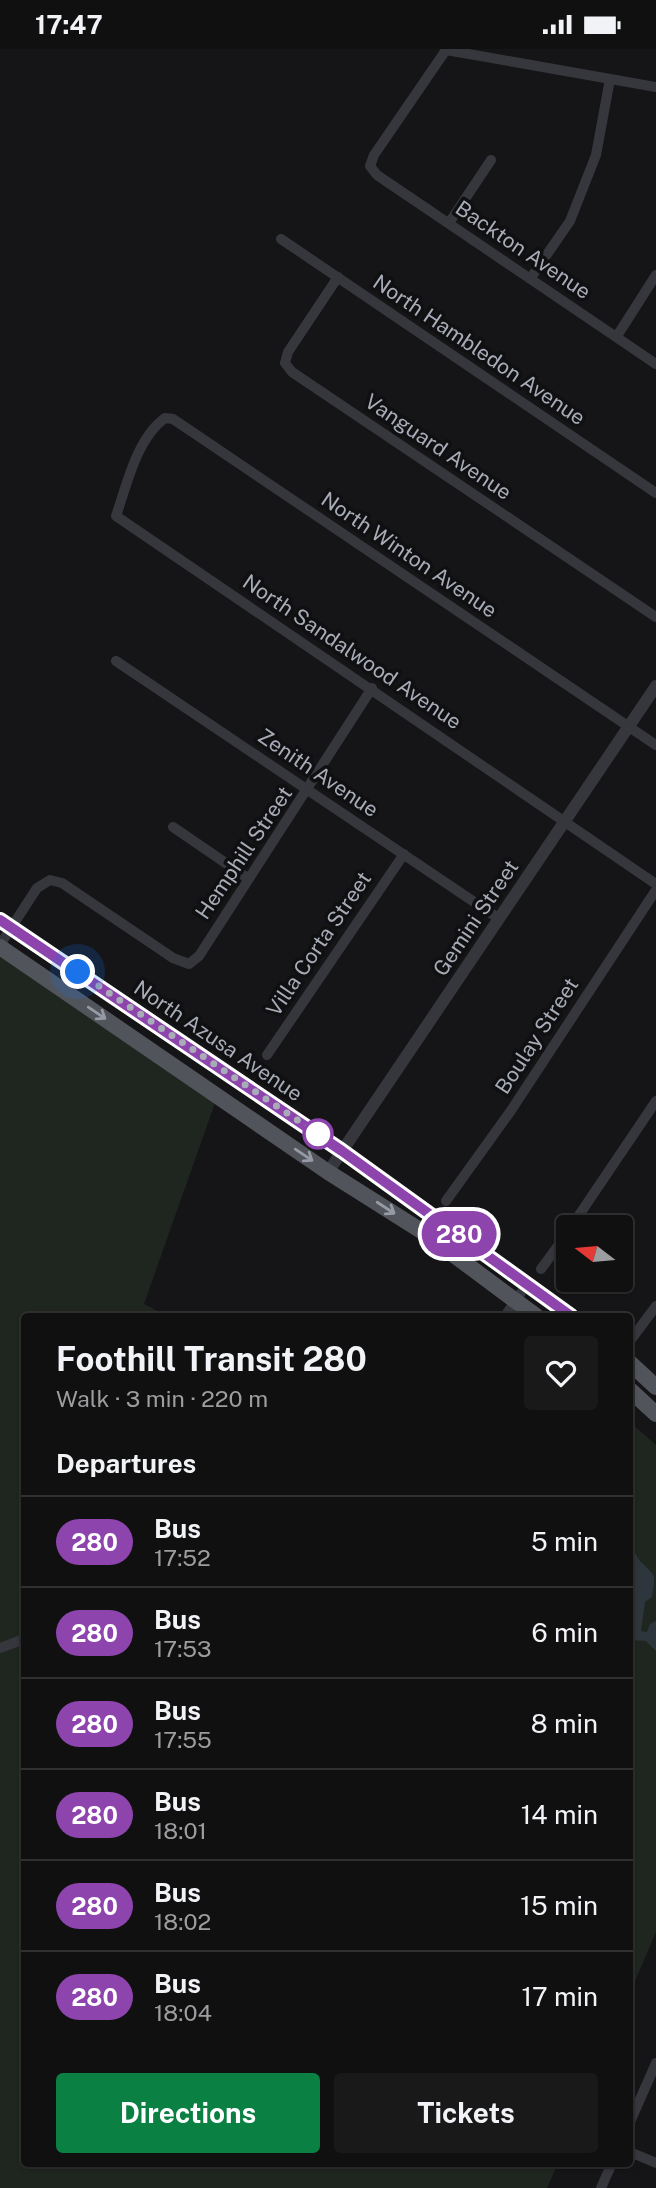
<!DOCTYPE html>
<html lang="en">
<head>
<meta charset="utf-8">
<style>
	:root { --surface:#101011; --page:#19191a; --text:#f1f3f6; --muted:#9c9d9f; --line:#303031; --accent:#0b8043 }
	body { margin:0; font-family:"Public Sans",sans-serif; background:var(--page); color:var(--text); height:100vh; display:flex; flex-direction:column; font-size:26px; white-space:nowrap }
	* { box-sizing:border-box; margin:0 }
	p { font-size:23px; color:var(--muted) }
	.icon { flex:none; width:38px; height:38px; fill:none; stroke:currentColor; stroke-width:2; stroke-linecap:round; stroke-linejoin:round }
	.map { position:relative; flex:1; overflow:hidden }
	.sheet { position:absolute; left:21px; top:1264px; width:612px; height:854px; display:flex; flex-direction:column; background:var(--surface); border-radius:7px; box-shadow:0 2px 5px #0004,0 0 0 2px var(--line) }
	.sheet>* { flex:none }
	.badge { padding:0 14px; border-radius:23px; font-size:24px; line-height:46px }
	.needle { width:46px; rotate:286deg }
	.fabs { position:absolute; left:556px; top:1166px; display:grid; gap:14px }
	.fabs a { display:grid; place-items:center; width:77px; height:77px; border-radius:7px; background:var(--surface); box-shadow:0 2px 5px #0004,0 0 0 2px var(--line); font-size:35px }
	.you { position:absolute; width:35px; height:35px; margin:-18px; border:5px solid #fff; border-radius:50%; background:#1a73e8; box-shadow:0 0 0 10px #1a73e833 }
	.map>.badge { position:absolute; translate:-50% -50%; box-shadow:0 0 0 4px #fff }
	h2 { padding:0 35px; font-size:26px; line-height:63px }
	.round { display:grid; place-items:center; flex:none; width:74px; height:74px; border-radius:7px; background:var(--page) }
	.head { display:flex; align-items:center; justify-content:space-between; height:119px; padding:0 35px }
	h1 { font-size:33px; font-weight:700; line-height:52px }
	.action { display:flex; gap:14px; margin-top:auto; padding:14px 35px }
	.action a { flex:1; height:80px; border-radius:7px; background:var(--accent); color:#fff; font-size:28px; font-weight:700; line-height:80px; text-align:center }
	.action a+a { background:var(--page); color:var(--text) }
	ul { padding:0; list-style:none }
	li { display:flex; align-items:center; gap:21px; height:91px; padding:0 35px; border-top:2px solid var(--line) }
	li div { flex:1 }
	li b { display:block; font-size:26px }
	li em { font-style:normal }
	li .badge { min-width:77px; font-weight:700; text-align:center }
	.status { display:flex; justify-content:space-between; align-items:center; height:49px; padding:0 35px; background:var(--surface); direction:ltr }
	.status svg { height:19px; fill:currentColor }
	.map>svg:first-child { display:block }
</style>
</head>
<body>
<div class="status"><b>17:47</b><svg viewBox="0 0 49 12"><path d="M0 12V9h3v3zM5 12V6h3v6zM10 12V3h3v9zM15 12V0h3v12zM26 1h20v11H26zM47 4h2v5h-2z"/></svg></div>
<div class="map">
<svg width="656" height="2139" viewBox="0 0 656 2139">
	<rect width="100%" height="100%" fill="#151517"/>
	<!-- green -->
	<path fill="#1f2620" d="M 0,906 L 215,1054 L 144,1255 L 167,1267 L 24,1267 L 24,2114 L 558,2114 L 547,2139 L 0,2139 Z
		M 630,1373 L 656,1396 L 656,1883 L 630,1944 Z"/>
	<!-- water -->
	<path fill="#2d363c" d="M 630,1495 C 634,1501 637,1510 642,1514 C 656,1528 656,1524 652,1548 L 645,1553 L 641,1582 L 647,1583 L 650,1575 L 656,1572 L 656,1602 L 646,1592 L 630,1591 Z"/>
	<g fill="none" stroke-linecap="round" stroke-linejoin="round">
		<!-- minor -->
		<path stroke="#36373c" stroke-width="10" d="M 656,38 L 446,1 L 374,106 L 370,117 L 377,126 L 656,315
			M 449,174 L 491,111
			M 281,190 L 656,444
			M 338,228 L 288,303 L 285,314 L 292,323 L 656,568
			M 530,230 L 570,172 L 596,106 L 610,30
			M 617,287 L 656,226
			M 116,612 L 498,869
			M 656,696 L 173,370 L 165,369 C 137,389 127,435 116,467 L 656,835
			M 173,778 L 249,830
			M 0,896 L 37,839 L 50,831 L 62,834 L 173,909 L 189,915 L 199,907 L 372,639
			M 267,1006 L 404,805
			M 446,1152 L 510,1063 L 656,841
			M 571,1178 L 656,1052
			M 541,1220 L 569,1182
			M 505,1267 L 527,1235
			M 630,1292 L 656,1257
			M 0,1599 L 24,1590
			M 630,2073 L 656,2014
			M 630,2103 L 656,2114
			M 601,2139 L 612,2114"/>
		<!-- tertiary -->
		<path stroke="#36373c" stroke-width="12" d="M 328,1123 L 656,637"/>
		<!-- primary -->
		<path stroke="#52545b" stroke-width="16" d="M 0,871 L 342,1102 L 571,1267
			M 0,898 L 328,1123 L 423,1183 L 536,1267
			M 630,1314 L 656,1338
			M 630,1341 L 656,1365"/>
	</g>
	<!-- one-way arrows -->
	<defs><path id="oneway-shaft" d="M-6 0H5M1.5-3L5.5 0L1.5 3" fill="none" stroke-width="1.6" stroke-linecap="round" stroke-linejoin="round" transform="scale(1.75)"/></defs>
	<g stroke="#969aa5">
		<use href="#oneway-shaft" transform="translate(97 964) rotate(34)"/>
		<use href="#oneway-shaft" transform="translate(304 1106) rotate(34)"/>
		<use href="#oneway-shaft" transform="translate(386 1159) rotate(33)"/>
	</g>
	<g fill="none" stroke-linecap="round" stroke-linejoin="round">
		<defs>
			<path id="line" d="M 0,871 L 342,1102 L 571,1267"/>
		</defs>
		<!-- line casing -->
		<use href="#line" stroke="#fff" stroke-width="16"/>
		<!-- line -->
		<use href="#line" stroke="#8e44ad" stroke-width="10"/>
		<!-- walk -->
		<path stroke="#a7acb7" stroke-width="7" stroke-dasharray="0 12.6" d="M 78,923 L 321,1087 L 318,1085"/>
	</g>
	<!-- markers -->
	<circle fill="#fff" stroke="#8e44ad" stroke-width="3.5" cx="318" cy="1085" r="14"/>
	<g text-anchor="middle" stroke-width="7" stroke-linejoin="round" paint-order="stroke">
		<!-- street labels -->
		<g font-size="21" fill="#a7acb7" stroke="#101012">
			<text transform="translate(523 201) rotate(34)" y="7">Backton Avenue</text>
			<text transform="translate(479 301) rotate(34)" y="7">North Hambledon Avenue</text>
			<text transform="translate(438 398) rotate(34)" y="7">Vanguard Avenue</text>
			<text transform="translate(409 506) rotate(34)" y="7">North Winton Avenue</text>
			<text transform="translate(352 603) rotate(34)" y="7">North Sandalwood Avenue</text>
			<text transform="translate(318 724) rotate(34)" y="7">Zenith Avenue</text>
			<text transform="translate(244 804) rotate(-56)" y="7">Hemphill Street</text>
			<text transform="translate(476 869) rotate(-56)" y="7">Gemini Street</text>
			<text transform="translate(319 895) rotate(-56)" y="7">Villa Corta Street</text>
			<text transform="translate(537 987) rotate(-57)" y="7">Boulay Street</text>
			<text transform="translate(218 992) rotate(34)" y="7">North Azusa Avenue</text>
		</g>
	</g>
</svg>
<div class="fabs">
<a><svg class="needle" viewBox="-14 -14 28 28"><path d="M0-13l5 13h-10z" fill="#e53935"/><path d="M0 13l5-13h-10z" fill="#9c9d9f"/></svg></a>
</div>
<div class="you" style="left:78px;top:923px"></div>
<b class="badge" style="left:459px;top:1185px;background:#8e44ad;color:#fff">280</b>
<section class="sheet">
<div class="head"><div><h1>Foothill Transit 280</h1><p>Walk · 3 min · 220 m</p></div><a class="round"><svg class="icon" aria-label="heart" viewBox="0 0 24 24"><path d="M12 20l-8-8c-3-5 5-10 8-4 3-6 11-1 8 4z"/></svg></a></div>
<h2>Departures</h2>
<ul>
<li><span class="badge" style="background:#8e44ad;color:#fff">280</span><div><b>Bus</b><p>17:52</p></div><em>5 min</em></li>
<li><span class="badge" style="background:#8e44ad;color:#fff">280</span><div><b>Bus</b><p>17:53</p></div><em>6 min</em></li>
<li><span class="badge" style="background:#8e44ad;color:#fff">280</span><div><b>Bus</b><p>17:55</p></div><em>8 min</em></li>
<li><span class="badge" style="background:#8e44ad;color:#fff">280</span><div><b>Bus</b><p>18:01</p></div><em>14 min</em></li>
<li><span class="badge" style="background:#8e44ad;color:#fff">280</span><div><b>Bus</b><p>18:02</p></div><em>15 min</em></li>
<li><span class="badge" style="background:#8e44ad;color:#fff">280</span><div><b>Bus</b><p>18:04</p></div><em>17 min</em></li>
</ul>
<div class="action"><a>Directions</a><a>Tickets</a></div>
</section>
</div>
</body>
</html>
